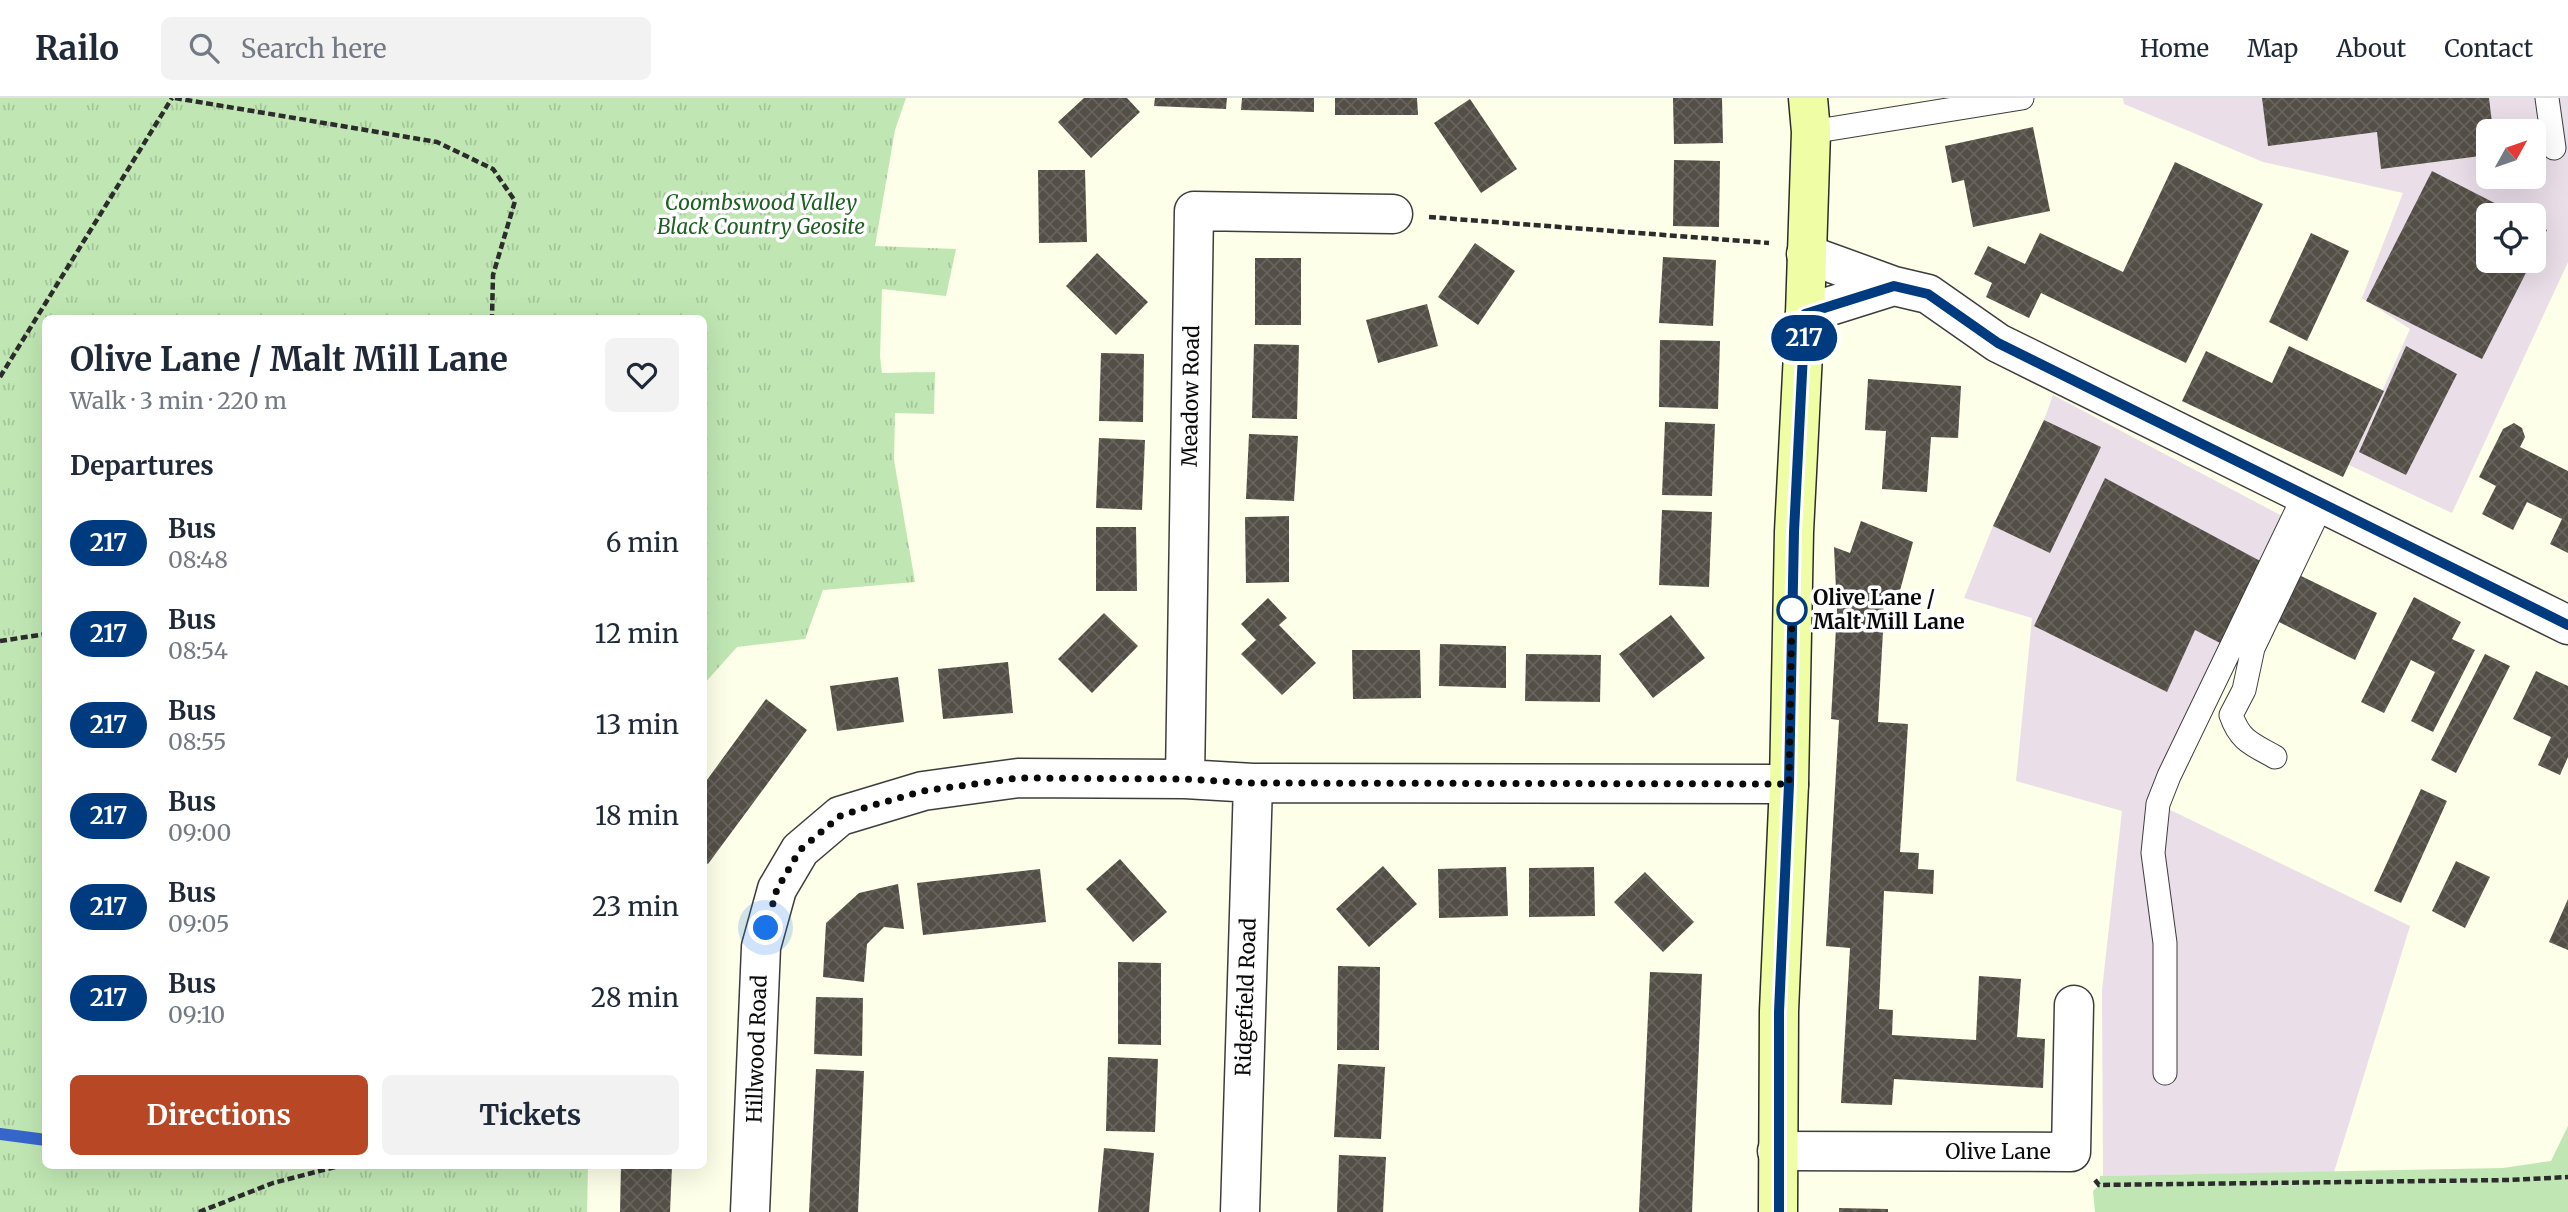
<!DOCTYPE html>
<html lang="en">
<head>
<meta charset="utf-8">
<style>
	:root { --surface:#fff; --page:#f2f2f3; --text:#1f2937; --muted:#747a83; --line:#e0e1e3; --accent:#b84825 }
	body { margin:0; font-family:Merriweather,serif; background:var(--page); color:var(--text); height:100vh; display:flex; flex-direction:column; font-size:26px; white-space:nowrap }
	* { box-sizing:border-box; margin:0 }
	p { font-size:23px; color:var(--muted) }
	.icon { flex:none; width:38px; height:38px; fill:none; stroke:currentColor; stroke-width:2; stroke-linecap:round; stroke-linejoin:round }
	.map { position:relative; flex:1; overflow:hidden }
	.drawer { position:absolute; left:42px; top:217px; width:665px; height:854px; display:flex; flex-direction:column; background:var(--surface); border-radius:10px; box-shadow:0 7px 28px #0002 }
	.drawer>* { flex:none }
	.badge { padding:0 14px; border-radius:23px; font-size:24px; line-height:46px }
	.needle { width:46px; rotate:50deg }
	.buttons { position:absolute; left:2476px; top:21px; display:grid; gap:14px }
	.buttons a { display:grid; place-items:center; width:70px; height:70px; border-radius:10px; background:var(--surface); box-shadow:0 7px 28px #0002; font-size:35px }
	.you { position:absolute; width:35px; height:35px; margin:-18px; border:5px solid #fff; border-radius:50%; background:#1a73e8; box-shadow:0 0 0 10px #1a73e833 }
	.map>.badge { position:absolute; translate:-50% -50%; box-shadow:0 0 0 4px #fff }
	h2 { padding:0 28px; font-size:26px; line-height:63px }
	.round { display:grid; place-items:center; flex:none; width:74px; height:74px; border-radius:10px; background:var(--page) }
	.summary { display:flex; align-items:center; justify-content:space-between; height:119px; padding:0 28px }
	h1 { font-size:33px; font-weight:700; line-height:52px }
	.action { display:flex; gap:14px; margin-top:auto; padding:14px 28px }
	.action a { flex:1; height:80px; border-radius:10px; background:var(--accent); color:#fff; font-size:28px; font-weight:700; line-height:80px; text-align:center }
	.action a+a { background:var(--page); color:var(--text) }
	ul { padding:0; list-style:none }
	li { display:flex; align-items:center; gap:21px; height:91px; padding:0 28px }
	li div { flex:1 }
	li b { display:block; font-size:26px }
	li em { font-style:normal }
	li .badge { min-width:77px; font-weight:700; text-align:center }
	header { display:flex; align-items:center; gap:42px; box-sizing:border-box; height:98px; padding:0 35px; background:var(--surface); border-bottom:2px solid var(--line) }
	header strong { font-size:33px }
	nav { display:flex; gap:38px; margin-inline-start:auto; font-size:24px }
	.search { width:490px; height:63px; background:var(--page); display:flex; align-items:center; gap:18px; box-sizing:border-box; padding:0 24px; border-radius:10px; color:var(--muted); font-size:26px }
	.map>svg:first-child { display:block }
</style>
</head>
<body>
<header>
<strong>Railo</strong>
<div class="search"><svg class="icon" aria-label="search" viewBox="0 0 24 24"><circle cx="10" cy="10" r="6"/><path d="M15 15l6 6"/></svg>Search here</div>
<nav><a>Home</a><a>Map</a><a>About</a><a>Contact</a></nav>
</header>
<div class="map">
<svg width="2568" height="1114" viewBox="0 0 2568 1114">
	<defs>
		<pattern id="grass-tufts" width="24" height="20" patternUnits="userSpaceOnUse" patternTransform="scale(1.75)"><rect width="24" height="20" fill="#c0e7b3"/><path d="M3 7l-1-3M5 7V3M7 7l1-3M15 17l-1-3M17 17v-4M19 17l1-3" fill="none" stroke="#a4c599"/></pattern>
		<pattern id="building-cross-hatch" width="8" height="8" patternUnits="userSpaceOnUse" patternTransform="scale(1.75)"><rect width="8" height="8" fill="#534f47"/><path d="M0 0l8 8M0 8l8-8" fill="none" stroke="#67645d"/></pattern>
	</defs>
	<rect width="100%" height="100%" fill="#fdffe8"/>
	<!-- industrial -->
	<path fill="#eadee8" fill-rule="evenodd" d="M 2123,0 L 2568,0 L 2568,164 L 2452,415 L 2349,367 L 2410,231 L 2362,200 L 2403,95 L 2263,64 L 2124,6 ZM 2488,33 L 2534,33 L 2534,79 L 2488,79 ZM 2488,117 L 2534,117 L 2534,163 L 2488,163 Z
		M 2053,297 L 2286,420 L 2158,706 L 2410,828 L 2334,1074 L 2103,1078 L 2102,892 L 2122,713 L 2016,683 L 2032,520 L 1964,500 L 1993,428 L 2044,322 Z"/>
	<!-- grass -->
	<path fill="url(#grass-tufts)" d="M 0,0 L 906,0 L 895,32 L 875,148 L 956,151 L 946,198 L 882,191 L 880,259 L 882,275 L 935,274 L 934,316 L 895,315 L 894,362 L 915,484 L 823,492 L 805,541 L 737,549 L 704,586 L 704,220 L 46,220 L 46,1068 L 588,1068 L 587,1114 L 0,1114 Z"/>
	<!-- park -->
	<path fill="#c0e7b3" d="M 2568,1028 L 2568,1114 L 2095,1114 L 2093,1093 L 2099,1087 L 2100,1078 L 2503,1070 L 2551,1063 Z"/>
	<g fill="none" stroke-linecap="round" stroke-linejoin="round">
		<!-- stream -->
		<path stroke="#3665cb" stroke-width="12" d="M 0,1036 L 46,1042"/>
	</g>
	<!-- building -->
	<path fill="url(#building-cross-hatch)" d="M 1084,0 L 1127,0 L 1140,14 L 1091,60 L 1058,24 Z
		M 1155,0 L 1227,0 L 1226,11 L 1154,8 Z
		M 1242,0 L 1314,0 L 1314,14 L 1241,12 Z
		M 1335,0 L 1417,0 L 1418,17 L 1335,17 Z
		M 1673,0 L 1722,0 L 1723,45 L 1674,46 Z
		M 2262,0 L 2489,0 L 2493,33 L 2488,33 L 2488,57 L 2381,71 L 2377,34 L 2268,48 Z
		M 1470,1 L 1517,71 L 1481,95 L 1434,25 Z
		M 2033,29 L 2050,113 L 1973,129 L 1964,82 L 1952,85 L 1945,48 Z
		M 1674,62 L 1720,63 L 1719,129 L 1673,128 Z
		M 2175,64 L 2263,106 L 2186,265 L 2041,195 L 2029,220 L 1986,199 L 1992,185 L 1974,176 L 1988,148 L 2025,166 L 2040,135 L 2123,174 Z
		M 1038,72 L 1085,72 L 1087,144 L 1039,145 Z
		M 2432,73 L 2518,117 L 2488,117 L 2488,163 L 2532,163 L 2482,261 L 2366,203 Z
		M 2534,125 L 2547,132 L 2534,159 Z
		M 2311,135 L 2349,153 L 2307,243 L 2269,224 Z
		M 1475,145 L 1515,173 L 1478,227 L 1438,199 Z
		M 1097,155 L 1148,204 L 1116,237 L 1066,188 Z
		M 1663,159 L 1716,162 L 1713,228 L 1659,225 Z
		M 1255,160 L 1301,160 L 1301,227 L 1255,227 Z
		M 1427,206 L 1438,248 L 1378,265 L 1366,222 Z
		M 1660,242 L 1720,243 L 1718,311 L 1659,309 Z
		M 1254,246 L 1299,247 L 1297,321 L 1252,320 Z
		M 2289,248 L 2384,293 L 2343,379 L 2182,303 L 2206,253 L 2272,285 Z
		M 2406,248 L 2457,276 L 2406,377 L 2359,354 Z
		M 1101,255 L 1144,256 L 1143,324 L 1099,323 Z
		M 1868,281 L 1961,288 L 1958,340 L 1931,339 L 1927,394 L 1882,391 L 1886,333 L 1865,332 Z
		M 2044,322 L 2101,349 L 2050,455 L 1993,428 Z
		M 1665,324 L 1715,326 L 1712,398 L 1662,397 Z
		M 2514,325 L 2522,330 L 2525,339 L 2520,349 L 2568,373 L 2568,455 L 2550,446 L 2562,421 L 2527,404 L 2513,432 L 2482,416 L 2496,388 L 2479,379 L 2503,331 Z
		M 1249,336 L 1298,338 L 1294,403 L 1246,401 Z
		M 1099,340 L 1145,342 L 1142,412 L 1096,410 Z
		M 2105,380 L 2264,465 L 2222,546 L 2195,532 L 2167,594 L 2034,528 Z
		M 1662,412 L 1712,414 L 1709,489 L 1659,487 Z
		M 1289,418 L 1289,484 L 1246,485 L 1245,419 Z
		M 1861,423 L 1913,444 L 1898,500 L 1881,495 L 1884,515 L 1878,624 L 1908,626 L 1900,754 L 1919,755 L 1918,771 L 1934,772 L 1933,796 L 1884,793 L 1879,911 L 1893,912 L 1892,937 L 1976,942 L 1979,878 L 2021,881 L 2017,939 L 2045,941 L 2043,990 L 1894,981 L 1892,1007 L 1841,1005 L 1850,850 L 1826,848 L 1839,622 L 1831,621 L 1837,512 L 1834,449 L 1850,455 Z
		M 1096,429 L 1136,429 L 1137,493 L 1096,493 Z
		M 2297,476 L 2377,515 L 2355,562 L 2275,522 Z
		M 2414,499 L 2461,524 L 2452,541 L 2475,552 L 2433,634 L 2411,623 L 2435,574 L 2411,562 L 2384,615 L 2361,604 Z
		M 1268,500 L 1287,520 L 1279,527 L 1316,565 L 1282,597 L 1241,556 L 1256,542 L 1241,526 Z
		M 1104,515 L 1138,548 L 1092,595 L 1058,561 Z
		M 1671,517 L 1705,560 L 1653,600 L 1619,556 Z
		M 1440,546 L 1506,548 L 1506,590 L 1439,588 Z
		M 1352,552 L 1420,552 L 1421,600 L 1353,601 Z
		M 1526,556 L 1601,557 L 1600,604 L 1525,603 Z
		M 2485,556 L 2510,568 L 2456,675 L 2431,662 Z
		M 1008,564 L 1013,615 L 943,621 L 938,571 Z
		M 2536,573 L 2568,588 L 2568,659 L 2560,677 L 2538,667 L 2551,639 L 2513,621 Z
		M 898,579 L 904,624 L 837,633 L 830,588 Z
		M 766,601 L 807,632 L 708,766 L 704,763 L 704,686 Z
		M 2421,691 L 2447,703 L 2401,805 L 2374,793 Z
		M 1120,761 L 1167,814 L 1133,844 L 1086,791 Z
		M 2456,763 L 2490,779 L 2465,830 L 2432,813 Z
		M 1383,768 L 1417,806 L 1369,849 L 1336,811 Z
		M 1506,769 L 1508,818 L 1439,820 L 1438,771 Z
		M 1594,769 L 1595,818 L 1529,819 L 1529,770 Z
		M 1040,771 L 1046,824 L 923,837 L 917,785 Z
		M 1645,774 L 1694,824 L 1663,854 L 1614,804 Z
		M 898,786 L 904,831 L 884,829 L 867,846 L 864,884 L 823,879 L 826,825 L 859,795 Z
		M 2568,801 L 2568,852 L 2549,844 Z
		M 1118,864 L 1161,865 L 1161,947 L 1118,946 Z
		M 1338,868 L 1380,869 L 1379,952 L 1337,952 Z
		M 1650,874 L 1702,876 L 1692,1114 L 1639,1114 Z
		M 816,899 L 863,900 L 862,958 L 814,956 Z
		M 1108,959 L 1158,961 L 1155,1034 L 1106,1033 Z
		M 1338,966 L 1385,969 L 1381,1041 L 1334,1039 Z
		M 816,971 L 864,973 L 858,1114 L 809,1114 Z
		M 1104,1050 L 1154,1055 L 1149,1114 L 1098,1114 Z
		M 1339,1057 L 1386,1059 L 1383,1114 L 1337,1114 Z
		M 621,1068 L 672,1068 L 670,1114 L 620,1114 Z
		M 1839,1110 L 1888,1111 L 1888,1114 L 1839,1114 Z"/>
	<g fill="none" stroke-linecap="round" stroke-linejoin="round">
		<defs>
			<path id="lane" d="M 2547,0 L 2554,50
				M 1811,34 L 2022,0
				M 2275,659 C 2252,646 2240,643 2231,617 L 2244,592 L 2253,550 L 2322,406
				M 2165,975 L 2165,845 L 2153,755 L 2158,706 L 2169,678 L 2304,398"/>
			<path id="street" d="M 1806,156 L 1894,188 L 1928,196 L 1998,245 L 2568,527
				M 1805,216 L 1894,188
				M 1185,681 L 1194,113 L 1393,116
				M 1777,1053 L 2071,1054 L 2074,907
				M 750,1114 L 761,849 L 777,791 L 800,752 L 840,718 L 923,693 L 1018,680 L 1185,681 L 1253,685 L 1789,686
				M 1240,1114 L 1253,685"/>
			<path id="secondary" d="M 1778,1114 L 1779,913 L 1789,686 L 1794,434 L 1805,216 L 1811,34 L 1808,0"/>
		</defs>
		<!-- lane casing -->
		<use href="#lane" stroke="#3d3d3d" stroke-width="25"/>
		<!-- street casing -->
		<use href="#street" stroke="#3d3d3d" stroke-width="41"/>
		<!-- secondary casing -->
		<use href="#secondary" stroke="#2c2c2c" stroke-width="41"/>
		<!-- path -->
		<path stroke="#2c2c2c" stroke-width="4.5" stroke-dasharray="7 3.5" stroke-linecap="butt" d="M 175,0 L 437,44 L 493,71 L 515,103 L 493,177 L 492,220
			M 1429,119 L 1769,145
			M 0,279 L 172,0
			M 0,543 L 46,536
			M 2095,1082 L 2099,1087 L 2510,1082 L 2568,1079
			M 199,1114 L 273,1085 L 339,1068"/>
		<!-- lane -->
		<use href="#lane" stroke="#fff" stroke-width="23"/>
		<!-- street -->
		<use href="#street" stroke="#fff" stroke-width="38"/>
		<!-- secondary -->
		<use href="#secondary" stroke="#effea4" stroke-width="38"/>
	</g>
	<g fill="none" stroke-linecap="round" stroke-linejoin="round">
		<defs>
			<path id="line" d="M 1779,1114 L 1779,914 L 1789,686 L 1794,434 L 1805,216 L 1894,188 L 1928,196 L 1998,245 L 2568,527"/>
		</defs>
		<!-- line casing -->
		<use href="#line" stroke="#fff" stroke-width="16"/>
		<!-- line -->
		<use href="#line" stroke="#003b80" stroke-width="10"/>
		<!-- walk -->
		<path stroke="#0a0a0a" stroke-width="7" stroke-dasharray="0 12.6" d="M 766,830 L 777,791 L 800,752 L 840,718 L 867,709 L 923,693 L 1018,680 L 1185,681 L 1252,685 L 1789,686 L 1792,510 L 1792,512"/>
	</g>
	<!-- markers -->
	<circle fill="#fff" stroke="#003b80" stroke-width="3.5" cx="1792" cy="512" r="14"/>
	<g text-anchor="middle" stroke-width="7" stroke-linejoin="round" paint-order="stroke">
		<!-- park labels -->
		<g font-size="21" font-style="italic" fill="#1d6022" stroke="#fff">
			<text x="761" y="112">Coombswood Valley<tspan x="761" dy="24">Black Country Geosite</tspan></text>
		</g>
		<!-- street labels -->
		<g font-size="21" fill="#0a0a0a" stroke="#fff">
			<text transform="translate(1191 298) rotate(-89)" y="7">Meadow Road</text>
			<text transform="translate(1246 899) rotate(-88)" y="7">Ridgefield Road</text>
			<text transform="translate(757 951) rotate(-88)" y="7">Hillwood Road</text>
			<text x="1998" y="1061">Olive Lane</text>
		</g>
		<!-- stop labels -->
		<g font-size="21" font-weight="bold" fill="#0a0a0a" stroke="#fff" text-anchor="start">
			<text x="1813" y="507">Olive Lane /<tspan x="1813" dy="24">Malt Mill Lane</tspan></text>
		</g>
	</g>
</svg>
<div class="buttons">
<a><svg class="needle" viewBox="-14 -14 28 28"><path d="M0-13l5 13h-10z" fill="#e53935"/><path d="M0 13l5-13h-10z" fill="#747a83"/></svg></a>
<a><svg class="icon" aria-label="locate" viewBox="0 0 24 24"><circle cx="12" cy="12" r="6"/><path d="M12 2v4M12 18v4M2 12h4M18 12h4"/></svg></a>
</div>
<div class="you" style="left:766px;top:830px"></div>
<b class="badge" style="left:1804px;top:240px;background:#003b80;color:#fff">217</b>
<section class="drawer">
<div class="summary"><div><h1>Olive Lane / Malt Mill Lane</h1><p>Walk · 3 min · 220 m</p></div><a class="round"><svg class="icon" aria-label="heart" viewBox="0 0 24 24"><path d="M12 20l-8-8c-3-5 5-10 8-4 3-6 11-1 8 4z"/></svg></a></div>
<h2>Departures</h2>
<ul>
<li><span class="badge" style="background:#003b80;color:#fff">217</span><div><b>Bus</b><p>08:48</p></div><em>6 min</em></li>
<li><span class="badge" style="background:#003b80;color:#fff">217</span><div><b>Bus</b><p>08:54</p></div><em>12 min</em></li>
<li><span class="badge" style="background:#003b80;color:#fff">217</span><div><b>Bus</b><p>08:55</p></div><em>13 min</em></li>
<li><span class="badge" style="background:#003b80;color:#fff">217</span><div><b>Bus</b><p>09:00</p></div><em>18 min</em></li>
<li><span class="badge" style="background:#003b80;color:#fff">217</span><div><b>Bus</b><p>09:05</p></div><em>23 min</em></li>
<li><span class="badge" style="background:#003b80;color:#fff">217</span><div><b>Bus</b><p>09:10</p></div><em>28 min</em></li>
</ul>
<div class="action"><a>Directions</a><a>Tickets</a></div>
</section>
</div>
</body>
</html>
